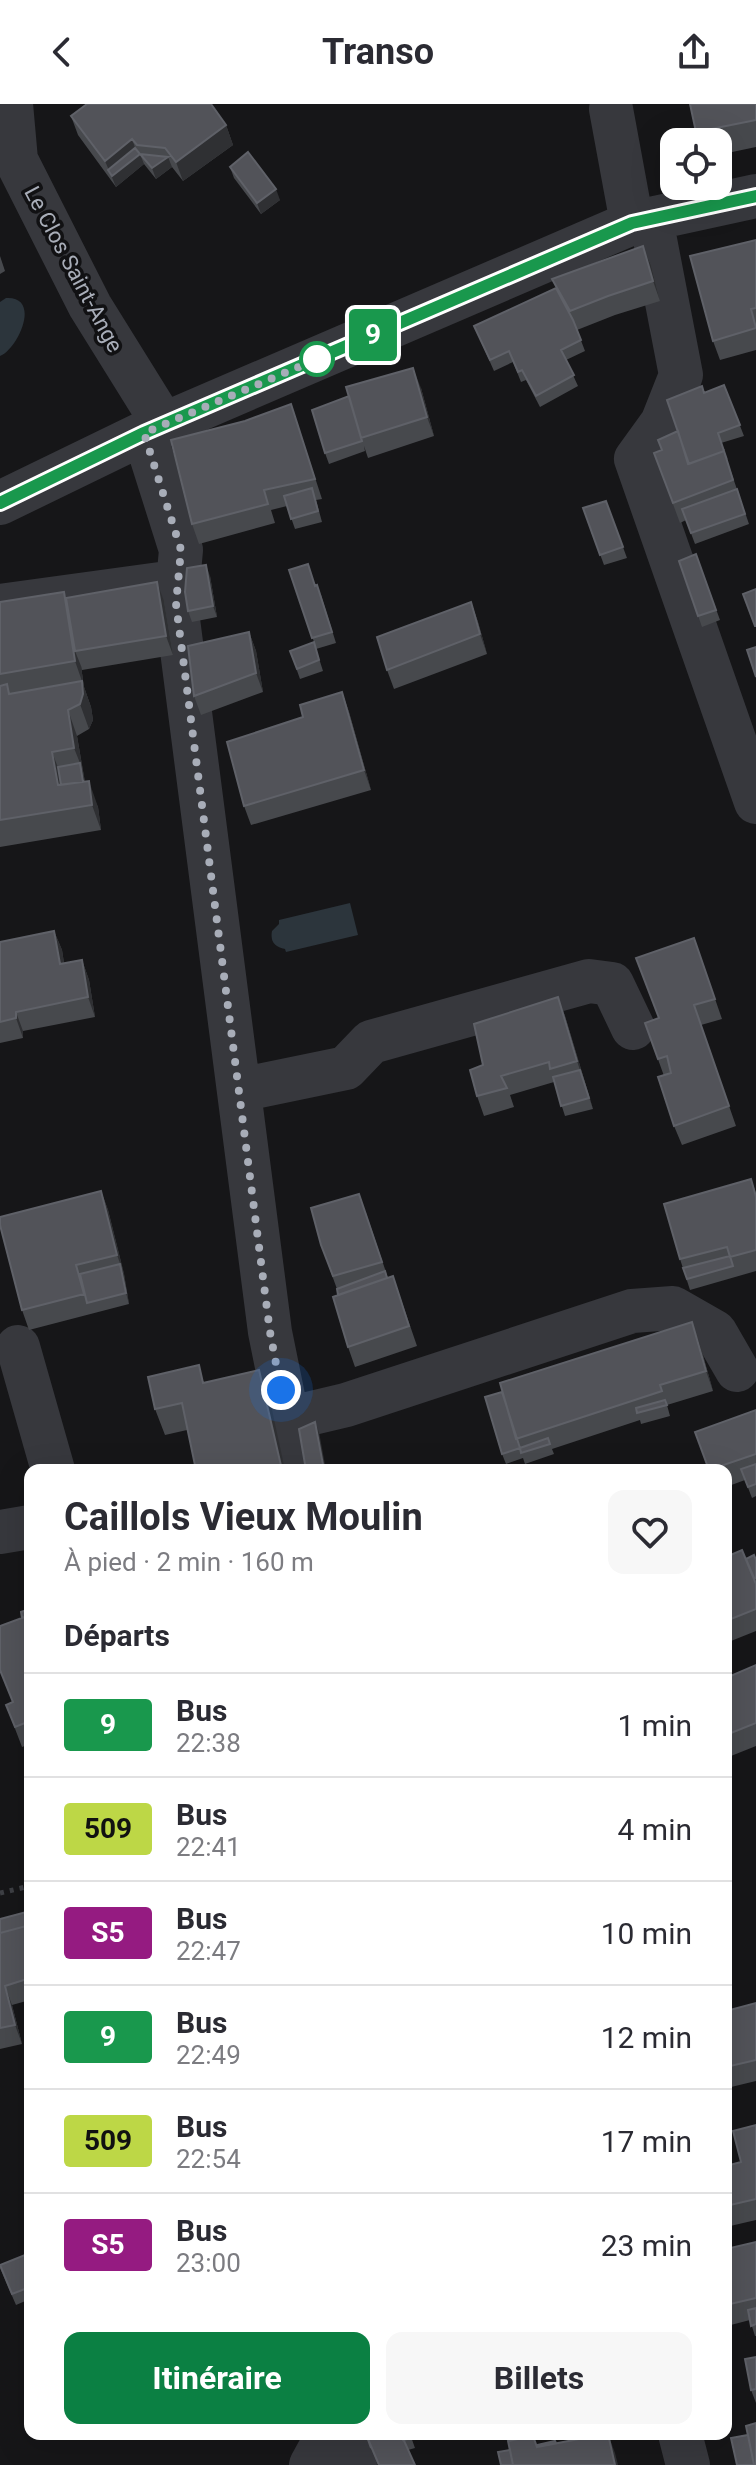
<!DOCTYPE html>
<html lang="fr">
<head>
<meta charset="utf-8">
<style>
	:root { --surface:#fff; --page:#f7f7f7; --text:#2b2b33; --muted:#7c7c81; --line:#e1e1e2; --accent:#0b8043 }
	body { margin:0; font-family:Roboto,sans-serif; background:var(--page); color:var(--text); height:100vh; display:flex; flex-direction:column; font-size:30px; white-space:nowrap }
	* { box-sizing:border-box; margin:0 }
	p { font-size:26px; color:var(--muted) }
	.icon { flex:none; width:44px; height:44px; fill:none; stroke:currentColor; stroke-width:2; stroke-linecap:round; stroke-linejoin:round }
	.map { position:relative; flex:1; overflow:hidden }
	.details { position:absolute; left:24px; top:1360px; width:708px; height:976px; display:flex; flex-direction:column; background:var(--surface); border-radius:16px; box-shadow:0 8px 32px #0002 }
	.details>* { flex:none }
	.badge { padding:0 16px; border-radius:6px; font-size:28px; line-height:52px }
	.tools { position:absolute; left:660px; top:24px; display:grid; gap:16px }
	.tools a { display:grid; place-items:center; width:72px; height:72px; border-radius:16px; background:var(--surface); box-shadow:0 8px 32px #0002; font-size:40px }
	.you { position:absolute; width:40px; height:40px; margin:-20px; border:6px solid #fff; border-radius:50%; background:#1a73e8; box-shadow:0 0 0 12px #1a73e833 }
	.map>.badge { position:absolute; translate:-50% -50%; box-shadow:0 0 0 4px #fff }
	h2 { padding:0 40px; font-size:30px; line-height:72px }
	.round { display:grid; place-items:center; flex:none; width:84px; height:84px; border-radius:16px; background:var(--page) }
	.overview { display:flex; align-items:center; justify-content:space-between; height:136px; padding:0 40px }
	h1 { font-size:38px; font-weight:700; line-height:60px }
	.primary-button { display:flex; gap:16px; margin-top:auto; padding:16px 40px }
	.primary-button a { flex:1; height:92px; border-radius:16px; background:var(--accent); color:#fff; font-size:32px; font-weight:700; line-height:92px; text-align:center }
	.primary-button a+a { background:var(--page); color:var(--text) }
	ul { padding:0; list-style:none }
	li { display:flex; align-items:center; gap:24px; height:104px; padding:0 40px; border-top:2px solid var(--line) }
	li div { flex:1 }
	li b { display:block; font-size:30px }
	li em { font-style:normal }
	li .badge { min-width:88px; font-weight:700; text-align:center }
	header { display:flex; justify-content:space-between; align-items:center; height:104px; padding:0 40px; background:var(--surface); font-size:36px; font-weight:700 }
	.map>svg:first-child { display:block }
</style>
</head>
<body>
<header><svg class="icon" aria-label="back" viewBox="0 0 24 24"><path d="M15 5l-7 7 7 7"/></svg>Transo<svg class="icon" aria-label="share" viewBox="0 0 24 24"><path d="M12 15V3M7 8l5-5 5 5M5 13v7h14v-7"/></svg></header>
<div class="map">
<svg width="756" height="2361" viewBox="0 0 756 2361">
	<rect width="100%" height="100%" fill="#161618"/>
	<!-- water -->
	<path fill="#2c353c" d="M 6,194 C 42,192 18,245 0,252 L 0,198 Z
		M 350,799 L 358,831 L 286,848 L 285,845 C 275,843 270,838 272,827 L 279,820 L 279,816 Z"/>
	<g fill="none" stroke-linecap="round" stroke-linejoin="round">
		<!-- path -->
		<path stroke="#3d3f44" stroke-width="5" stroke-dasharray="4 6" stroke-linecap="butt" d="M 0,1789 L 30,1782"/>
		<!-- minor -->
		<path stroke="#37383d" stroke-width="44" d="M 11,0 L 16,56 L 90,202 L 164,321
			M 611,5 L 632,119
			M 651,115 L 681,271 L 662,319 L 636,355 L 756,698
			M 144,329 L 181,446 L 176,500 L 270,1228 L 298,1366
			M 0,399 L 144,329 L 632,119 L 756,92
			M 0,502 L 160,480
			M 239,986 L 346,964 L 371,938 L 589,877 L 612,880 L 633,924
			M 18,1243 L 53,1366
			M 287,1315 L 346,1301 L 632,1207 L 673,1204 L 715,1228 L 737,1266
			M 0,1428 L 30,1423
			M 342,2330 L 355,2361
			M 680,2330 L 688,2361
			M 311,2361 L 328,2330"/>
	</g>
	<!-- wall -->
	<path fill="#47494d" d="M 756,0 L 756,43 L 718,51 L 718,38 L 700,38 L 696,28 Z
		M 71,12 L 226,21 L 233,41 L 183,77 L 172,63 L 156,75 L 144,60 L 116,83 L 78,31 Z
		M 230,63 L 280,96 L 261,110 L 234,74 Z
		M 756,136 L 756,246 L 720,256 L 713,237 Z
		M 643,142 L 651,161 L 660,197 L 615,211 L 577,226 L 585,247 L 566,256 L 578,282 L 540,303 L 526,276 L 521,278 L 513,258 L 494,267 L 474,222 L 556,184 L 552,175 Z
		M 0,152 L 5,167 L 0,170 Z
		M 724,281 L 744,332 L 721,339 L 749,420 L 695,440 L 686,416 L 680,419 L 654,349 L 661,346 L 658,336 L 678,327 L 704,289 Z
		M 421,284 L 434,332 L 368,354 L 364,342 L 365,347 L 329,360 L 325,349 Z
		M 291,300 L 322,395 L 316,396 L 322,418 L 295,425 L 287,402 L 271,406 L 275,419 L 199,440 L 192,420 Z
		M 606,397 L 627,454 L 604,461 L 583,404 Z
		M 696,450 L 720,516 L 702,523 L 679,457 Z
		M 289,466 L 315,482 L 321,491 L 336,539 L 316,545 L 323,567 L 300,575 L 290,547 L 314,538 Z
		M 210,472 L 217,513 L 192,518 L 188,507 Z
		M 64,488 L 66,494 L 164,497 L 173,551 L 82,566 L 81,562 L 84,583 L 91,603 L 93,616 L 89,625 L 77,632 L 85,678 L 98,703 L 101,726 L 0,743 L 0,498 Z
		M 471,498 L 478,518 L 487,550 L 394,585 L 387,566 Z
		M 249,528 L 256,547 L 263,588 L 201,611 L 194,592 Z
		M 342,588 L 349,608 L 371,686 L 251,721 L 244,702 L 303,613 Z
		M 54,827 L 62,846 L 64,859 L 82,856 L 89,876 L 95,913 L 23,927 L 23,934 L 0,939 L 0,838 Z
		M 694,834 L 722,915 L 701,921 L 736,1022 L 682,1041 L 674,1022 L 664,972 L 645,919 L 659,914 Z
		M 558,893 L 565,912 L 593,1005 L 565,1012 L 554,978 L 510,991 L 514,1003 L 484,1012 L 477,992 L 483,961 Z
		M 751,1075 L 756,1089 L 756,1167 L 690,1186 L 680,1155 Z
		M 101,1087 L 108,1106 L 124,1170 L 129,1200 L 29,1226 L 22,1206 Z
		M 366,1109 L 388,1174 L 393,1172 L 417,1242 L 355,1263 L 348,1243 L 337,1185 L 321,1141 Z
		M 692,1218 L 699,1237 L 713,1287 L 667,1301 L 670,1312 L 641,1320 L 640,1316 L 552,1345 L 554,1350 L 525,1360 L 523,1354 L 506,1360 L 502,1350 L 502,1288 Z
		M 259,1266 L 269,1292 L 187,1326 L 165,1331 L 155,1305 L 205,1279 Z
		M 756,1306 L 756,1392 L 752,1394 L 745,1376 L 726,1383 L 726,1366 L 709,1366 Z
		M 726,1453 L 756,1456 L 756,1527 L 726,1539 Z
		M 30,1505 L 30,1640 L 22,1643 L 6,1601 L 12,1598 L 22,1514 Z
		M 756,1561 L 756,1642 L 726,1654 L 726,1574 Z
		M 726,1710 L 730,1722 L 726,1724 Z
		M 30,1807 L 30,1896 L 12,1901 L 22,1940 L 0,1945 L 0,1815 Z
		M 756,1899 L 756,1977 L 727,1984 L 726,1907 Z
		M 756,2021 L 756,2116 L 726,2123 L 726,2062 L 741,2058 Z
		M 756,2138 L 756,2232 L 755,2232 L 750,2216 L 727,2222 L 726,2219 L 726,2145 Z
		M 30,2149 L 30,2195 L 16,2201 L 0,2164 Z
		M 756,2253 L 756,2299 L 751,2286 Z
		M 365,2330 L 410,2330 L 415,2344 L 408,2346 L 415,2361 L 378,2361 Z"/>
	<!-- shaded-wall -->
	<path fill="#2f3033" d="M 226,21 L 233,41 L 183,77 L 176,58 Z
		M 132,35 L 138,52 L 140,50 L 144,60 L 116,83 L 105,57 Z
		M 168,53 L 172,63 L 156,75 L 152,64 Z
		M 276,85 L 280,96 L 261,110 L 257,99 Z
		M 643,142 L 651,161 L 660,197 L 653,177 Z
		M 413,264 L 421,284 L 434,332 L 427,313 Z
		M 206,461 L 210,472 L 217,513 L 213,502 Z
		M 157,478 L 164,497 L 173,551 L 166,532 Z
		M 64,488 L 73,514 L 75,547 L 81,562 L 84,583 L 75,557 Z
		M 471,498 L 478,518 L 487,550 L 480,530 Z
		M 249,528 L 256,547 L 263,588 L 256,569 Z
		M 82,577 L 91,603 L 93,616 L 89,625 L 80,600 Z
		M 342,588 L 349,608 L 371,686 L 364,666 Z
		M 68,606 L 77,632 L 89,703 L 85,693 L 80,659 L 74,644 Z
		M 52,648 L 62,674 L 66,696 L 58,681 Z
		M 89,677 L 98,703 L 101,726 L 92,701 Z
		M 54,827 L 62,846 L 67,879 L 60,860 Z
		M 82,856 L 89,876 L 95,913 L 88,893 Z
		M 558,893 L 565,912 L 593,1005 L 577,957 Z
		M 16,908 L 23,927 L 23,934 L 16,914 Z
		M 101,1087 L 108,1106 L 124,1170 L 117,1151 Z
		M 120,1160 L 124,1170 L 129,1200 L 126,1189 Z
		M 692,1218 L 699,1237 L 713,1287 L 706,1267 Z
		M 259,1266 L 269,1292 L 285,1366 L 282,1366 Z
		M 315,1318 L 319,1328 L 326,1366 L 324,1366 Z
		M 5,1882 L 12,1901 L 22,1940 L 15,1921 Z
		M 608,2330 L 615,2349 L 618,2361 L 615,2361 Z"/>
	<!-- building -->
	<path fill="#525359" stroke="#5f6168" stroke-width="2" d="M 87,0 L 211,0 L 226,21 L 176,58 L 165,44 L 137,41 L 132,35 L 105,57 L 71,12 Z
		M 690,0 L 756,0 L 756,16 L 696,28 Z
		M 135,44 L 140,50 L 112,72 L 108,66 Z
		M 248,48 L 276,85 L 257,99 L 230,63 Z
		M 140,50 L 168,53 L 152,64 Z
		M 756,136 L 756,204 L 751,205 L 756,224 L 713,237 L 690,152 Z
		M 643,142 L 653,177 L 608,192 L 570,207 L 552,175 Z
		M 556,184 L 573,216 L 581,236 L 561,246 L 574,271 L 536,292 L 522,266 L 518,268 L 509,247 L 490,256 L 474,222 Z
		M 413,264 L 427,313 L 361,334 L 346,283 Z
		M 724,281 L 740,321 L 718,329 L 727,356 L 724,347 L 689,360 L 667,296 L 702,282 L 704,289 Z
		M 349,292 L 362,337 L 325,349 L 312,306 Z
		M 291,300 L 315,375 L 264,386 L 268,400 L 192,420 L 171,336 L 245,317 Z
		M 678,327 L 688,360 L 724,347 L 733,376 L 673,399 L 654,349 L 662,346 L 658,336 Z
		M 312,384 L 318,407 L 291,415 L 284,392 Z
		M 737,385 L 745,410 L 691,429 L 682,405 Z
		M 606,397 L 623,443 L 600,451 L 583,404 Z
		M 696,450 L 716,506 L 698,512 L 679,457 Z
		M 308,460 L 315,482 L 317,481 L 332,528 L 312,534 L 289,466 Z
		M 206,461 L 213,502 L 188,507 L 185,488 L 187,464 Z
		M 157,478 L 166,532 L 75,547 L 66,494 Z
		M 756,485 L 756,522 L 755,522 L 743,490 Z
		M 64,488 L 75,557 L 0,570 L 0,498 Z
		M 471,498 L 480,530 L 387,566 L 377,533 Z
		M 249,528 L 256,569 L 194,592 L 188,542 Z
		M 314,538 L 319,556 L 297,565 L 290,547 Z
		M 756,543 L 756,573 L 747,546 Z
		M 82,577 L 83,590 L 80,600 L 68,606 L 74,644 L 52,648 L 58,681 L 89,677 L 92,701 L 0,716 L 0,582 L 7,580 L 9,590 Z
		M 342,588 L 364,666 L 244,702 L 227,638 L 303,613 L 300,601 Z
		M 80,659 L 83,678 L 61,681 L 58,663 Z
		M 54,827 L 60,860 L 82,856 L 88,893 L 16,908 L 16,914 L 0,918 L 0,838 Z
		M 694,834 L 715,895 L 694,901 L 729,1002 L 674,1022 L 658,973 L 671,969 L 667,952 L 658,955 L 645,919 L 659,914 L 636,854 Z
		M 558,893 L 577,957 L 550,965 L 549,958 L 501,972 L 507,984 L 477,992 L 470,966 L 483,961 L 474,920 Z
		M 580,966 L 589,994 L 561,1002 L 553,973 Z
		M 751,1075 L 756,1093 L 756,1146 L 730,1153 L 727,1143 L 680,1155 L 664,1100 Z
		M 101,1087 L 117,1151 L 76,1161 L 84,1190 L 22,1206 L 0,1121 L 0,1113 Z
		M 359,1090 L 382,1158 L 333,1172 L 321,1141 L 311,1104 Z
		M 730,1152 L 733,1162 L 687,1175 L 683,1164 Z
		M 120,1160 L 126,1189 L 87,1199 L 80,1170 Z
		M 385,1167 L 387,1174 L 338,1191 L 337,1185 Z
		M 393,1172 L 409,1222 L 348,1243 L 333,1193 Z
		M 692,1218 L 706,1267 L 660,1281 L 662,1287 L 516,1335 L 500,1279 Z
		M 199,1261 L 203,1279 L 259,1266 L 282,1366 L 196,1366 L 182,1299 L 155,1305 L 148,1273 Z
		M 502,1288 L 520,1344 L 502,1350 L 485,1293 Z
		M 665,1296 L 667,1301 L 637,1309 L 636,1304 Z
		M 756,1306 L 756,1350 L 709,1366 L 695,1328 Z
		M 315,1318 L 324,1366 L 306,1366 L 299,1325 Z
		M 548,1334 L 550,1340 L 521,1349 L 520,1344 Z
		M 756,1360 L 756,1380 L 748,1383 L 741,1365 Z
		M 742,1446 L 756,1480 L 756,1505 L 726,1517 L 726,1453 Z
		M 754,1451 L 756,1456 L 756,1474 L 754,1474 L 746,1455 Z
		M 30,1505 L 30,1511 L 22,1514 L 21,1508 Z
		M 30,1511 L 30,1617 L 15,1623 L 6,1601 L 13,1598 L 0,1566 L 0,1522 Z
		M 756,1561 L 756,1619 L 726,1631 L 726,1574 Z
		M 30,1807 L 30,1821 L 0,1829 L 0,1815 Z
		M 30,1821 L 30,1874 L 5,1882 L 15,1921 L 0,1924 L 0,1829 Z
		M 756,1899 L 756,1956 L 726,1963 L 726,1907 Z
		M 756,2021 L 756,2095 L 726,2102 L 726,2062 L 741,2058 L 733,2027 Z
		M 756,2138 L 756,2194 L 726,2201 L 726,2145 Z
		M 30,2149 L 30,2183 L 12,2190 L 0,2161 Z
		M 756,2204 L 756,2220 L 751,2222 L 748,2206 Z
		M 756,2253 L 756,2285 L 751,2286 L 745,2255 Z
		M 756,2319 L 756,2361 L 754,2361 L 746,2322 Z
		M 366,2330 L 387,2330 L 368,2335 L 371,2344 Z
		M 387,2330 L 401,2330 L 415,2361 L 379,2361 L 368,2335 Z
		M 401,2330 L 410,2330 L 411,2334 L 403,2336 Z
		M 605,2330 L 608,2330 L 615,2361 L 513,2361 L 508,2337 L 533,2332 L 537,2343 Z
		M 748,2331 L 754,2361 L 737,2361 L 731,2334 Z
		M 555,2337 L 556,2339 L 537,2343 L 537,2341 Z
		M 510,2346 L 513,2361 L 501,2361 L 498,2348 Z"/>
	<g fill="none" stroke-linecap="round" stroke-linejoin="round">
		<defs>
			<path id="line" d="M 0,399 L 144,329 L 632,119 L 756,92"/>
		</defs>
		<!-- line casing -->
		<use href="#line" stroke="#fff" stroke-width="18"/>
		<!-- line -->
		<use href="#line" stroke="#19984d" stroke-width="12"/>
		<!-- walk -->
		<path stroke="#a8adb8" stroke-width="8" stroke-dasharray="0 14.4" d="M 281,1286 L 270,1228 L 176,500 L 181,446 L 144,329 L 322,253 L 317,255"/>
	</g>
	<!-- markers -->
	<circle fill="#fff" stroke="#19984d" stroke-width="4" cx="317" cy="255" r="16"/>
	<g text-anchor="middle" stroke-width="7" stroke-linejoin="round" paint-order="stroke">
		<!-- street labels -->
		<g font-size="22" fill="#a8adb8" stroke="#111113">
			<text transform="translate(74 165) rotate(62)" y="8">Le Clos Saint-Ange</text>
		</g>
	</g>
</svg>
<div class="tools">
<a><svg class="icon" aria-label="locate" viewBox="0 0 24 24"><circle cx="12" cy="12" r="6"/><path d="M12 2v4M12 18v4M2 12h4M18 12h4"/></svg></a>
</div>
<div class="you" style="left:281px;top:1286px"></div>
<b class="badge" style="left:373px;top:231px;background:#19984d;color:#fff">9</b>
<section class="details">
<div class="overview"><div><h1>Caillols Vieux Moulin</h1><p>À pied · 2 min · 160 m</p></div><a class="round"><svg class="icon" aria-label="heart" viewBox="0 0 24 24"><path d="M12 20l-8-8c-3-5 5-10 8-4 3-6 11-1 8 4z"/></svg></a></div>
<h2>Départs</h2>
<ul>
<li><span class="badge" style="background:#19984d;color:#fff">9</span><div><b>Bus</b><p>22:38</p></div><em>1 min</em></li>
<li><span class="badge" style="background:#bdd746;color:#111">509</span><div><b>Bus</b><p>22:41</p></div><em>4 min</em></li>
<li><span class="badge" style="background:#951b81;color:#fff">S5</span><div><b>Bus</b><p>22:47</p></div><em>10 min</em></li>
<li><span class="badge" style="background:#19984d;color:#fff">9</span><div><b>Bus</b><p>22:49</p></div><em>12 min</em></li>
<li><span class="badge" style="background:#bdd746;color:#111">509</span><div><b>Bus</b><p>22:54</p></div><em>17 min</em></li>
<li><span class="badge" style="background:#951b81;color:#fff">S5</span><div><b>Bus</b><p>23:00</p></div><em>23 min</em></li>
</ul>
<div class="primary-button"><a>Itinéraire</a><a>Billets</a></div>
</section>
</div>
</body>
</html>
